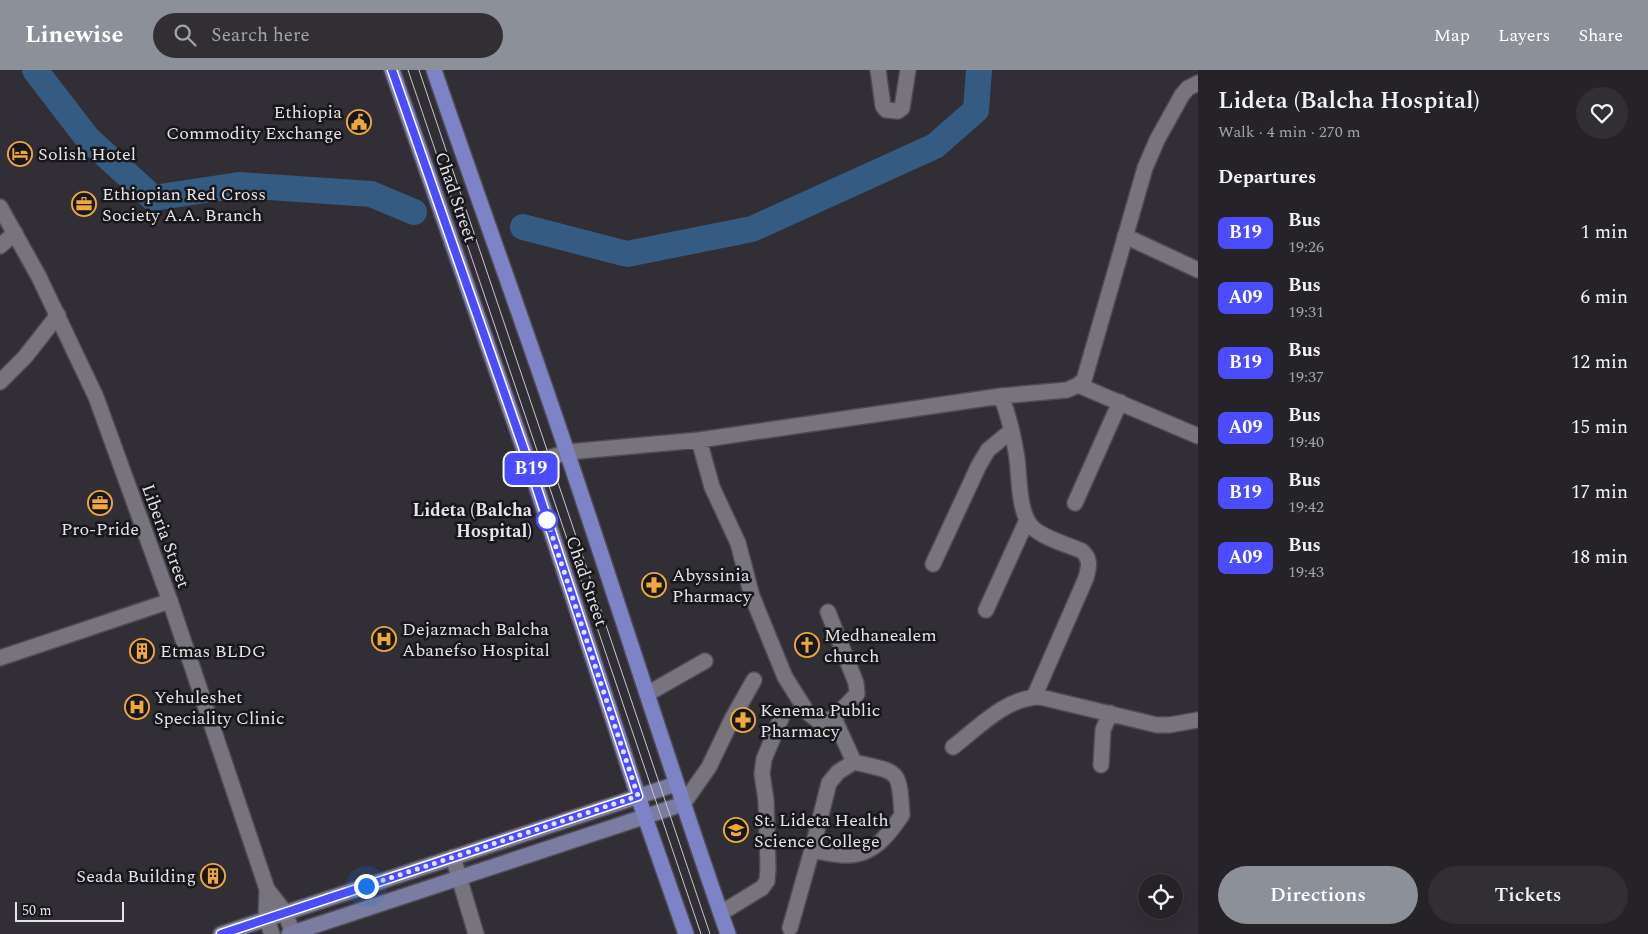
<!DOCTYPE html>
<html lang="en">
<head>
<meta charset="utf-8">
<style>
	:root { --surface:#252228; --page:#312f34; --text:#f1f3f6; --muted:#a3a4a8; --line:#423f45; --accent:#8c9099 }
	body { margin:0; font-family:Spectral,serif; background:var(--page); color:var(--text); height:100vh; display:flex; flex-direction:column; font-size:19px; white-space:nowrap }
	* { box-sizing:border-box; margin:0 }
	p { font-size:16px; color:var(--muted) }
	.icon { flex:none; width:28px; height:28px; fill:none; stroke:currentColor; stroke-width:2; stroke-linecap:round; stroke-linejoin:round }
	.map { position:relative; flex:1; overflow:hidden }
	.drawer { display:flex; flex-direction:column; background:var(--surface); width:450px }
	.drawer>* { flex:none }
	.badge { padding:0 10px; border-radius:8px; font-size:18px; line-height:32px }
	.controls { position:absolute; left:1138px; top:804px; display:grid; gap:10px }
	.controls a { display:grid; place-items:center; width:45px; height:45px; border-radius:50%; background:var(--surface); box-shadow:0 5px 20px #0002,0 0 0 1px var(--line); font-size:25px }
	.scale { position:absolute; left:15px; bottom:12px; width:109px; box-sizing:border-box; padding-left:5px; border:2px solid #e6e4ea; border-top:0; font-size:14px; line-height:18px; white-space:nowrap; color:#e6e4ea; -webkit-text-stroke:4px #18171a; paint-order:stroke }
	.you { position:absolute; width:25px; height:25px; margin:-12px; border:4px solid #fff; border-radius:50%; background:#1a73e8; box-shadow:0 0 0 8px #1a73e833 }
	.map>.badge { position:absolute; translate:-50% -50%; box-shadow:0 0 0 2px #fff }
	h2 { padding:0 20px; font-size:19px; line-height:45px }
	.round { display:grid; place-items:center; flex:none; width:52px; height:52px; border-radius:26px; background:var(--page) }
	.overview { display:flex; align-items:center; justify-content:space-between; height:85px; padding:0 20px }
	h1 { font-size:24px; font-weight:600; line-height:38px }
	.button { display:flex; gap:10px; margin-top:auto; padding:10px 20px }
	.button a { flex:1; height:58px; border-radius:30px; background:var(--accent); color:#fff; font-size:20px; font-weight:600; line-height:58px; text-align:center }
	.button a+a { background:var(--page); color:var(--text) }
	ul { padding:0; list-style:none }
	li { display:flex; align-items:center; gap:15px; height:65px; padding:0 20px }
	li div { flex:1 }
	li b { display:block; font-size:19px }
	li em { font-style:normal }
	li .badge { min-width:55px; font-weight:700; text-align:center }
	header { display:flex; align-items:center; gap:30px; box-sizing:border-box; height:70px; padding:0 25px; background:var(--accent); color:#fff }
	header strong { font-size:24px }
	nav { display:flex; gap:28px; margin-inline-start:auto; font-size:18px }
	.search { width:350px; height:45px; background:var(--page); display:flex; align-items:center; gap:12px; box-sizing:border-box; padding:0 18px; border-radius:28px; color:var(--muted); font-size:19px }
	main { display:flex; flex:1; min-height:0 }
	.map>svg:first-child { display:block }
</style>
</head>
<body>
<header>
<strong>Linewise</strong>
<div class="search"><svg class="icon" aria-label="search" viewBox="0 0 24 24"><circle cx="10" cy="10" r="6"/><path d="M15 15l6 6"/></svg>Search here</div>
<nav><a>Map</a><a>Layers</a><a>Share</a></nav>
</header>
<main>
<div class="map">
<svg width="1198" height="864" viewBox="0 0 1198 864">
	<rect width="100%" height="100%" fill="#312e36"/>
	<g fill="none" stroke-linecap="round" stroke-linejoin="round">
		<!-- river -->
		<path stroke="#355b82" stroke-width="26" d="M 35,0 L 88,69 L 153,128 L 239,115 L 371,124 L 414,142
			M 523,157 L 627,184 L 752,159 L 935,76 L 976,40 L 979,0"/>
		<defs>
			<path id="minor" d="M 878,0 L 883,36 L 886,40 L 898,41 L 902,38 L 908,0
				M 1125,166 L 1198,200
				M 0,176 L 15,163
				M 0,312 L 25,287 L 58,245
				M 1078,315 L 1198,366
				M 1001,326 C 1008,344 1013,364 1016,382 C 1020,402 1017,443 1033,458 C 1044,468 1068,475 1082,481 C 1091,489 1089,497 1086,508 L 1034,627
				M 699,370 L 712,417 L 738,473 L 752,526 L 785,607 L 807,642 L 820,652 L 834,648 L 857,624 L 856,613 L 828,542
				M 529,394 L 568,382 L 699,370 L 1001,326 L 1067,320 L 1078,315 L 1084,310 L 1145,98 L 1157,70 L 1182,25 L 1188,18 L 1198,13
				M 1075,433 L 1120,332
				M 933,494 L 979,395 L 988,380 L 1011,361
				M 986,540 L 1027,450
				M 0,588 L 170,531
				M 647,624 L 705,591
				M 953,677 C 978,658 1006,627 1040,627 L 1157,655 L 1169,655 L 1198,650
				M 1101,695 L 1103,660 L 1110,643
				M 683,734 L 709,697 L 732,649 L 754,610
				M 812,780 C 859,791 874,786 902,745 C 899,697 899,703 854,692
				M 453,787 L 476,864
				M 721,843 L 762,818 L 767,811 L 768,798 L 766,730 L 762,704 L 764,689 L 782,646
				M 790,858 L 812,780 L 829,713 L 838,702 L 854,692 L 834,648"/>
			<path id="tertiary" d="M 0,137 L 39,207 L 96,327 L 170,531 L 267,819 L 285,842 L 293,864
				M 267,819 L 266,848 L 272,864"/>
			<path id="secondary" d="M 221,864 L 676,714
				M 289,864 L 683,734"/>
			<path id="primary" d="M 392,0 L 529,394 L 645,747 L 686,864
				M 434,0 C 479,132 527,262 571,394 C 624,551 673,708 728,864"/>
		</defs>
		<!-- minor casing -->
		<use href="#minor" stroke="#4e4c52" stroke-width="18"/>
		<!-- tertiary casing -->
		<use href="#tertiary" stroke="#4e4c52" stroke-width="18"/>
		<!-- secondary casing -->
		<use href="#secondary" stroke="#4e4c52" stroke-width="18"/>
		<!-- primary casing -->
		<use href="#primary" stroke="#4e4c52" stroke-width="18"/>
		<!-- minor -->
		<use href="#minor" stroke="#78747d" stroke-width="15"/>
		<!-- tertiary -->
		<use href="#tertiary" stroke="#78747d" stroke-width="15"/>
		<!-- secondary -->
		<use href="#secondary" stroke="#7b7ca1" stroke-width="15"/>
		<!-- primary -->
		<use href="#primary" stroke="#7d83c6" stroke-width="15"/>
		<!-- tram -->
		<path stroke="#c9c7cd" stroke-width="1" d="M 408,0 L 701,864
			M 419,0 L 710,864"/>
	</g>
	<g fill="none" stroke-linecap="round" stroke-linejoin="round">
		<defs>
			<path id="line" d="M 221,864 L 638,726 L 529,394 L 392,0"/>
		</defs>
		<!-- line casing -->
		<use href="#line" stroke="#fff" stroke-width="11"/>
		<!-- line -->
		<use href="#line" stroke="#4c4cff" stroke-width="8"/>
		<!-- walk -->
		<path stroke="#e6e4ea" stroke-width="5" stroke-dasharray="0 9" d="M 366,816 L 638,726 L 547,450"/>
	</g>
	<!-- icons -->
	<defs>
		<symbol id="civic-ring" viewBox="-11 -11 22 22"><circle r="9.5" fill="#18171a" stroke="#eea83c" stroke-width="1.5"/><path d="M-.6-6.5H3V-4.5H.6V-3L4-1V1h2V6H-6V1h2V-1L-.6-3ZM-1.2 2.5V6h2.4V2.5Z" fill="#eea83c"/></symbol>
		<symbol id="hotel-ring" viewBox="-11 -11 22 22"><circle r="9.5" fill="#18171a" stroke="#eea83c" stroke-width="1.5"/><path d="M-6-4.5h1.5V1H6V5H4.5V3h-9V5H-6ZM-4 0a1.8 1.8 0 1 1 3.6 0ZM.5 0V-2.5h3Q6-2.5 6 0Z" fill="#eea83c"/></symbol>
		<symbol id="office-ring" viewBox="-11 -11 22 22"><circle r="9.5" fill="#18171a" stroke="#eea83c" stroke-width="1.5"/><path d="M-6-3h4V-5.5h4V-3h4V5H-6ZM-1-4.5V-3h2v-1.5ZM-6 0V1H6V0Z" fill="#eea83c"/></symbol>
		<symbol id="pharmacy-ring" viewBox="-11 -11 22 22"><circle r="9.5" fill="#18171a" stroke="#eea83c" stroke-width="1.5"/><path d="M-2-6h4v4h4v4h-4v4h-4v-4h-4v-4h4Z" fill="#eea83c"/></symbol>
		<symbol id="hospital-ring" viewBox="-11 -11 22 22"><circle r="9.5" fill="#18171a" stroke="#eea83c" stroke-width="1.5"/><path d="M-5-5h3v3.5h4V-5h3V5h-3V1.5h-4V5h-3Z" fill="#eea83c"/></symbol>
		<symbol id="church-ring" viewBox="-11 -11 22 22"><circle r="9.5" fill="#18171a" stroke="#eea83c" stroke-width="1.5"/><path d="M-1.2-6h2.4v3.5h3.3v2.4h-3.3V6h-2.4V-.1h-3.3v-2.4h3.3Z" fill="#eea83c"/></symbol>
		<symbol id="building-ring" viewBox="-11 -11 22 22"><circle r="9.5" fill="#18171a" stroke="#eea83c" stroke-width="1.5"/><path d="M-4-6H4V6H1V3H-1V6H-4ZM-2.5-4.3h1.7v1.8h-1.7ZM.8-4.3h1.7v1.8H.8ZM-2.5-1h1.7V.8h-1.7ZM.8-1h1.7V.8H.8Z" fill="#eea83c"/></symbol>
		<symbol id="university-ring" viewBox="-11 -11 22 22"><circle r="9.5" fill="#18171a" stroke="#eea83c" stroke-width="1.5"/><path d="M0-5L7-2L0 1L-7-2ZM-4 1L0 2.5L4 1V4Q0 6-4 4Z" fill="#eea83c"/></symbol>
	</defs>
	<g fill-rule="evenodd">
		<use href="#civic-ring" x="345" y="38" width="28" height="28"/>
		<use href="#hotel-ring" x="6" y="70" width="28" height="28"/>
		<use href="#office-ring" x="70" y="120" width="28" height="28"/>
		<use href="#office-ring" x="86" y="419" width="28" height="28"/>
		<use href="#pharmacy-ring" x="640" y="501" width="28" height="28"/>
		<use href="#hospital-ring" x="370" y="555" width="28" height="28"/>
		<use href="#church-ring" x="793" y="561" width="28" height="28"/>
		<use href="#building-ring" x="128" y="567" width="28" height="28"/>
		<use href="#hospital-ring" x="123" y="623" width="28" height="28"/>
		<use href="#pharmacy-ring" x="729" y="636" width="28" height="28"/>
		<use href="#university-ring" x="722" y="746" width="28" height="28"/>
		<use href="#building-ring" x="199" y="792" width="28" height="28"/>
	</g>
	<!-- markers -->
	<circle fill="#fff" stroke="#4c4cff" stroke-width="2.5" cx="547" cy="450" r="10"/>
	<g text-anchor="middle" stroke-width="5" stroke-linejoin="round" paint-order="stroke">
		<!-- poi labels -->
		<g font-size="18" fill="#e6e4ea" stroke="#18171a" text-anchor="start">
			<text x="342" y="48" text-anchor="end">Ethiopia<tspan x="342" dy="21">Commodity Exchange</tspan></text>
			<text x="38" y="90">Solish Hotel</text>
			<text x="102" y="130">Ethiopian Red Cross<tspan x="102" dy="21">Society A.A. Branch</tspan></text>
			<text x="100" y="465" text-anchor="middle">Pro-Pride</text>
			<text x="672" y="511">Abyssinia<tspan x="672" dy="21">Pharmacy</tspan></text>
			<text x="402" y="565">Dejazmach Balcha<tspan x="402" dy="21">Abanefso Hospital</tspan></text>
			<text x="824" y="571">Medhanealem<tspan x="824" dy="21">church</tspan></text>
			<text x="160" y="587">Etmas BLDG</text>
			<text x="154" y="633">Yehuleshet<tspan x="154" dy="21">Speciality Clinic</tspan></text>
			<text x="760" y="646">Kenema Public<tspan x="760" dy="21">Pharmacy</tspan></text>
			<text x="754" y="756">St. Lideta Health<tspan x="754" dy="21">Science College</tspan></text>
			<text x="196" y="812" text-anchor="end">Seada Building</text>
		</g>
		<!-- street labels -->
		<g font-size="18" fill="#e6e4ea" stroke="#18171a">
			<text transform="translate(456 127) rotate(71)" y="6">Chad Street</text>
			<text transform="translate(166 466) rotate(70)" y="6">Liberia Street</text>
			<text transform="translate(587 511) rotate(71)" y="6">Chad Street</text>
		</g>
		<!-- stop labels -->
		<g font-size="18" font-weight="bold" fill="#e6e4ea" stroke="#18171a" text-anchor="end">
			<text x="532" y="446">Lideta (Balcha<tspan x="532" dy="21">Hospital)</tspan></text>
		</g>
	</g>
</svg>
<div class="controls">
<a><svg class="icon" aria-label="locate" viewBox="0 0 24 24"><circle cx="12" cy="12" r="6"/><path d="M12 2v4M12 18v4M2 12h4M18 12h4"/></svg></a>
</div>
<div class="scale">50 m</div>
<div class="you" style="left:366px;top:816px"></div>
<b class="badge" style="left:531px;top:399px;background:#4c4cff;color:#fff">B19</b>
</div>
<section class="drawer">
<div class="overview"><div><h1>Lideta (Balcha Hospital)</h1><p>Walk · 4 min · 270 m</p></div><a class="round"><svg class="icon" aria-label="heart" viewBox="0 0 24 24"><path d="M12 20l-8-8c-3-5 5-10 8-4 3-6 11-1 8 4z"/></svg></a></div>
<h2>Departures</h2>
<ul>
<li><span class="badge" style="background:#4c4cff;color:#fff">B19</span><div><b>Bus</b><p>19:26</p></div><em>1 min</em></li>
<li><span class="badge" style="background:#4c4cff;color:#fff">A09</span><div><b>Bus</b><p>19:31</p></div><em>6 min</em></li>
<li><span class="badge" style="background:#4c4cff;color:#fff">B19</span><div><b>Bus</b><p>19:37</p></div><em>12 min</em></li>
<li><span class="badge" style="background:#4c4cff;color:#fff">A09</span><div><b>Bus</b><p>19:40</p></div><em>15 min</em></li>
<li><span class="badge" style="background:#4c4cff;color:#fff">B19</span><div><b>Bus</b><p>19:42</p></div><em>17 min</em></li>
<li><span class="badge" style="background:#4c4cff;color:#fff">A09</span><div><b>Bus</b><p>19:43</p></div><em>18 min</em></li>
</ul>
<div class="button"><a>Directions</a><a>Tickets</a></div>
</section>
</main>
</body>
</html>
